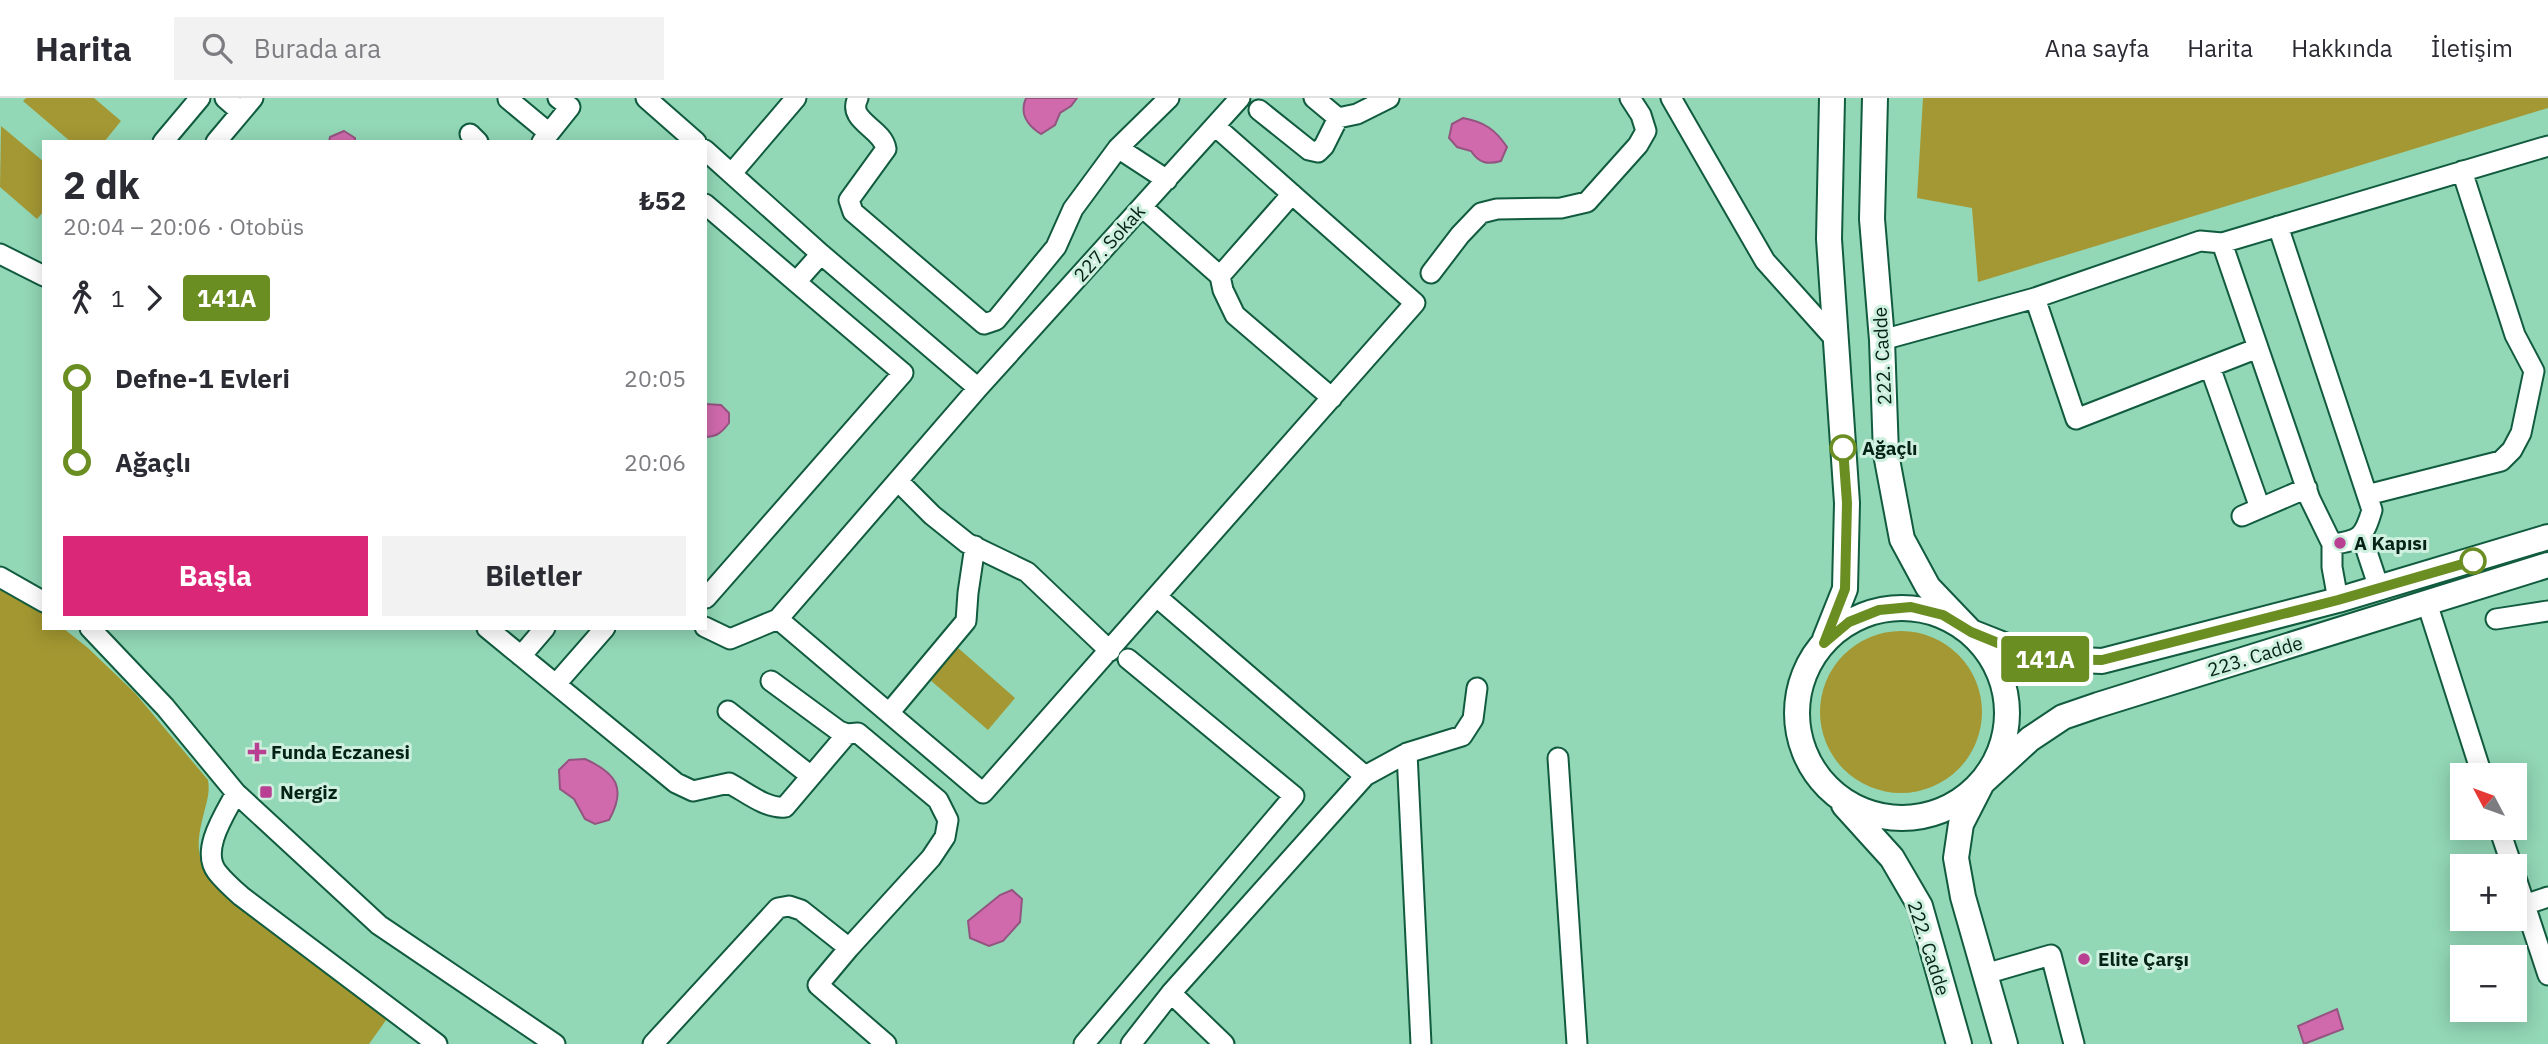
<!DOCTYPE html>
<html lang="tr">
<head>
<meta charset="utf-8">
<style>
	:root { --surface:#fff; --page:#f2f2f3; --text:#2b2b33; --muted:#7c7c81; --line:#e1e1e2; --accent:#db2777 }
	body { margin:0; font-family:"IBM Plex Sans",sans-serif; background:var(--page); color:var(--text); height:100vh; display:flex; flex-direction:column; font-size:26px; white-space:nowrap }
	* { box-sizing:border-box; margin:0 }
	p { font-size:23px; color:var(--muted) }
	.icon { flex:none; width:38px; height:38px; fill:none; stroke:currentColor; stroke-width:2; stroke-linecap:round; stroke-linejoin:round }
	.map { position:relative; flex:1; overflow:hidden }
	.details { position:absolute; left:42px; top:42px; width:665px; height:490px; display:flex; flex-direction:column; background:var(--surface); border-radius:0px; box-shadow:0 4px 18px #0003 }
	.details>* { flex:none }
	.badge { padding:0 14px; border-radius:5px; font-size:24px; line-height:46px }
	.needle { width:46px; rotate:311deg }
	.fabs { position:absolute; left:2450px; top:665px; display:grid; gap:14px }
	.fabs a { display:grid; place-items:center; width:77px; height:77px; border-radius:0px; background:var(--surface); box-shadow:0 4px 18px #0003; font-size:35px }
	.map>.badge { position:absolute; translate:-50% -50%; box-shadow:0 0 0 4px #fff }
	.legs { display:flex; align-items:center; gap:10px; height:77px; padding:0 21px; font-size:23px }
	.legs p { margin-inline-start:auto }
	.head { display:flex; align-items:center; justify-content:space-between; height:119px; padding:0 21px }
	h1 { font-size:38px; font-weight:700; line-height:52px }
	.primary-button { display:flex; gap:14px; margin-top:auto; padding:14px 21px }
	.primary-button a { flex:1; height:80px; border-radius:0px; background:var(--accent); color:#fff; font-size:28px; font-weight:700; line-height:80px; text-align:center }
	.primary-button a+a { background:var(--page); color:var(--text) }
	ul { padding:0 21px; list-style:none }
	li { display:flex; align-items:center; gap:24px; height:84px; font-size:26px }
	li i { display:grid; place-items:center; width:10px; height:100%; margin:0 9px; background:currentColor }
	li i::after { content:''; width:18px; height:18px; margin:-9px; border:5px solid; border-radius:50%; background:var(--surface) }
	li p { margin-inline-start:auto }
	li:first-child i { background:linear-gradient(#0000 50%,currentColor 0) }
	li:last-child i { background:linear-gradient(currentColor 50%,#0000 0) }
	header { display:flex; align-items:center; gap:42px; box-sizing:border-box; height:98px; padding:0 35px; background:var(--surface); border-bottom:2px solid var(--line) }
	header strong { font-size:33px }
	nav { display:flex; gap:38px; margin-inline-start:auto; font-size:24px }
	.search { width:490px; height:63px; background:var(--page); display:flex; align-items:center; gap:18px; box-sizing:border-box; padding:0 24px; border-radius:0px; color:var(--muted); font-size:26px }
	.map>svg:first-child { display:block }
</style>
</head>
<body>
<header>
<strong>Harita</strong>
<div class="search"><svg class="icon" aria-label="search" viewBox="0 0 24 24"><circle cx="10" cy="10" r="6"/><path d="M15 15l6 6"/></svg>Burada ara</div>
<nav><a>Ana sayfa</a><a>Harita</a><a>Hakkında</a><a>İletişim</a></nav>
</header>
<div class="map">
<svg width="2548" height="946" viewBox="0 0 2548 946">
	<rect width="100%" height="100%" fill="#92d7b6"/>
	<!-- green -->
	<path fill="#a49834" d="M 26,0 L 94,0 L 121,23 L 104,44 L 71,44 L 23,3 Z
		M 1923,0 L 2548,0 L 2548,10 L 1978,184 L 1972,110 L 1917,100 Z
		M 1,28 L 44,64 L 44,113 L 37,121 L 0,89 Z
		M1820 614a81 81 0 1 1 162 0a81 81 0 1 1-162 0Z
		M 957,549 L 1015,600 L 988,632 L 929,581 Z"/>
	<!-- forest -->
	<path fill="#a29731" d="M 0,490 L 44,516 L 44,530 L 63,530 L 88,550 L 135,595 L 208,682 C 210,694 207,703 204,715 C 194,752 197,768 223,796 L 389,918 L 369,946 L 0,946 Z"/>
	<!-- water -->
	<path fill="#d16aad" stroke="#945480" stroke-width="2" d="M 1026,0 L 1077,0 L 1071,8 L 1060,15 L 1055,27 L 1041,36 C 1027,27 1019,16 1026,0 Z
		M 1463,20 C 1484,24 1495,31 1507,49 L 1501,63 C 1487,67 1479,65 1471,53 L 1457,49 L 1449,40 L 1452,26 Z
		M 344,33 L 355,40 L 355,44 L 329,44 L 330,39 Z
		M 705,306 L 721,307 L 729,315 L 729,325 C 722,334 717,339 705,339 Z
		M 585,661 C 616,675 627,690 609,722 L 595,726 L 585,721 L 574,701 L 560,691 L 559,672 L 569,662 Z
		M 1012,792 L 1022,801 L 1020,824 L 1003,843 L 989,848 L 970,840 L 968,823 L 1000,797 Z
		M 2337,911 L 2343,931 L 2304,946 L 2298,928 Z"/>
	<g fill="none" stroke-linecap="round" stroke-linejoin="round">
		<defs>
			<path id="minor" d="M 225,0 L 241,14
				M 646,0 L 696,44
				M 858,0 C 846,23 883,30 886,51 L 849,102 L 853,114 L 984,226 L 996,222 L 1056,149 L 1073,111 L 1118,50 L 1167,82
				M 1314,0 L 1338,20 L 1357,16 L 1389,0
				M 1671,0 L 1765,163 L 1834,240
				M 508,1 L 549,35
				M 1259,12 L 1309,52 L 1318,54 L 1324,48 L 1338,20
				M 470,36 L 478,44
				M 163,44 L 200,0
				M 216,44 L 253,0
				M 542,44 L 570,9 L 558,0
				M 1118,50 L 1169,0
				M 705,52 L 821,156 L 978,290
				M 732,75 L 796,0
				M 705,106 L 796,184
				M 1142,109 L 1220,178 L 1223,192 L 1235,217 L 1332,300
				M 2222,145 L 2310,401 L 2332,446 C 2360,443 2364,439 2372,412 L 2278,128
				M 0,156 L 44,178
				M 1431,175 L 1460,137 L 1481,115 L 1497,111 L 1561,110 L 1587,104 L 1638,47 L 1646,33 L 1641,17 L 1630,0
				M 1220,178 L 1292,96
				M 2035,200 L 2076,321 L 2258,250
				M 1882,242 L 2035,200 L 2200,143 L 2222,145 L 2548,48
				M 2210,269 L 2260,410
				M 898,383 L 932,417 L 967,445 L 1027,474 L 1110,553
				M 2367,397 L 2501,363 L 2512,352 L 2521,335 L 2534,273 L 2515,237 L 2462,73
				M 2242,418 L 2307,390
				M 2362,439 L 2379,490
				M 2332,446 L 2332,469 L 2338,502
				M 0,479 L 44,504
				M 1157,499 L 1365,678
				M 706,500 L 903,275 L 796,184 L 821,156
				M 2427,505 L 2482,677
				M 778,521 L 983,695 L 1415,205 L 1215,28
				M 2496,521 L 2548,513
				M 705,529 L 730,541 L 778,521 L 978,290 L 1240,0
				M 90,530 L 165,609 L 236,695 L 379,827 L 555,946
				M 487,530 L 676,685 L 693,693 L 729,685 C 746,694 766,711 785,709 L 847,636
				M 521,558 L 545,530
				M 556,586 L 605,530
				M 728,613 L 811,678
				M 889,615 L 966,523 L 968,495 L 975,448
				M 1407,655 L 1421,946
				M 1558,660 L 1577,946
				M 236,695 C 225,716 200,752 217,774 C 224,783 233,791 241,798 L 437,946
				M 2499,730 L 2512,768
				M 2515,777 L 2548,877
				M 2524,807 L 2548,799
				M 849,850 L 818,887 L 886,946
				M 1985,876 L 2051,857 L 2074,946
				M 1171,895 L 1224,946
				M 653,946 L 778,810 L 789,808 L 801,812 L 849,850 L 931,760 L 945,739 L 948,722 L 938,702 L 858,635 L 847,636 L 839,633 L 771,583
				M 1084,946 L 1294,698 L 1128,561
				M 1131,946 L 1171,895 L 1365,678 L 1407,655 L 1462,638 L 1473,621 L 1477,590"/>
			<path id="major" d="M 1875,0 L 1872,121 L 1882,242 L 1886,356 L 1902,441 L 1928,489 L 1971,534 L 2037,560 L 2102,563 L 2338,502 L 2548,439
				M1797 615a105 105 0 1 1 210 0a105 105 0 1 1-210 0Z
				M 1825,541 L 1845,491 L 1847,405 L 1829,141 L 1832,0
				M 1844,707 L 1892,760 L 1920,808 L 1959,946
				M 2005,946 L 1963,799 L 1956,760 L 1961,726 L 1982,685 L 2030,641 L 2063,619 L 2098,607 L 2548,467"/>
		</defs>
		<!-- minor casing -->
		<use href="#minor" stroke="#115b3f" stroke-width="23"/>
		<!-- major casing -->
		<use href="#major" stroke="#115b3f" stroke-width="28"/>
		<!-- minor -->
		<use href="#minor" stroke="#fff" stroke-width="19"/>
		<!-- major -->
		<use href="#major" stroke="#fff" stroke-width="24"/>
	</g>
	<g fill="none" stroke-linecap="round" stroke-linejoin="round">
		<defs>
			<path id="line-1" d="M 1843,350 L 1847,405 L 1845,491 L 1824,545 L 1849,524 L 1879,512 L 1911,509 L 1943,517 L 1971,534 L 2037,561 L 2102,562 L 2338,502 L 2473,463"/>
		</defs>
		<!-- line-1 casing -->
		<use href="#line-1" stroke="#fff" stroke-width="16"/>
		<!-- line-1 -->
		<use href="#line-1" stroke="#6b8e23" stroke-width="10"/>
	</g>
	<!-- markers -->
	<g fill="#fff" stroke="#6b8e23" stroke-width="3.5">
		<circle cx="1843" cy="350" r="12"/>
		<circle cx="2473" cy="463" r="12"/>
	</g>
	<g fill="#b93f92" stroke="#cef0de" stroke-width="2.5">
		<circle cx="2340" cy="445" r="7"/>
		<path d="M253.5 643.5h7v7h7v7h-7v7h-7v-7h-7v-7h7z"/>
		<rect x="259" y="687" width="14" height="14" rx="3.5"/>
		<circle cx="2084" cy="861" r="7"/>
	</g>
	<g text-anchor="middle" stroke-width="6" stroke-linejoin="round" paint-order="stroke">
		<!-- street labels -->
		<g font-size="19" fill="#052216" stroke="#cef0de">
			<text transform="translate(1109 145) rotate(-48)" y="7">227. Sokak</text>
			<text transform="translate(1882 258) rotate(-93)" y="7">222. Cadde</text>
			<text transform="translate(2255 558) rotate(-17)" y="7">223. Cadde</text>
			<text transform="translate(1929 850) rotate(72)" y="7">222. Cadde</text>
		</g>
		<!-- stop labels -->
		<g font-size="19" font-weight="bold" fill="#052216" stroke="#cef0de" text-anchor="start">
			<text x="1862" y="357">Ağaçlı</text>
		</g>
		<!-- poi labels -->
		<g font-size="19" font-weight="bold" fill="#052216" stroke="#cef0de" text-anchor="start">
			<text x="2354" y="452">A Kapısı</text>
			<text x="271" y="661">Funda Eczanesi</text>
			<text x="280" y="701">Nergiz</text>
			<text x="2098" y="868">Elite Çarşı</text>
		</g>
	</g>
</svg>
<div class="fabs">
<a><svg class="needle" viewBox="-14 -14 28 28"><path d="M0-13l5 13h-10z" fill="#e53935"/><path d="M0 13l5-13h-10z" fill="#7c7c81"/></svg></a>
<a>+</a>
<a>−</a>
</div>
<b class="badge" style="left:2045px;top:561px;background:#6b8e23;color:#fff">141A</b>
<section class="details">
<div class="head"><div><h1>2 dk</h1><p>20:04 – 20:06 · Otobüs</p></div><b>₺52</b></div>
<div class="legs"><svg class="icon" aria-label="walk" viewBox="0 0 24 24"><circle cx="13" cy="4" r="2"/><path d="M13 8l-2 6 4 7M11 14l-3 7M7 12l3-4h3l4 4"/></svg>1<svg class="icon" aria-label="forward" viewBox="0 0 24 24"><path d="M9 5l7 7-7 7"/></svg><b class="badge" style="background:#6b8e23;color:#fff">141A</b></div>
<ul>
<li><i style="color:#6b8e23"></i><b>Defne-1 Evleri</b><p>20:05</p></li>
<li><i style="color:#6b8e23"></i><b>Ağaçlı</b><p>20:06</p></li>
</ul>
<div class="primary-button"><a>Başla</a><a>Biletler</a></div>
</section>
</div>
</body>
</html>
